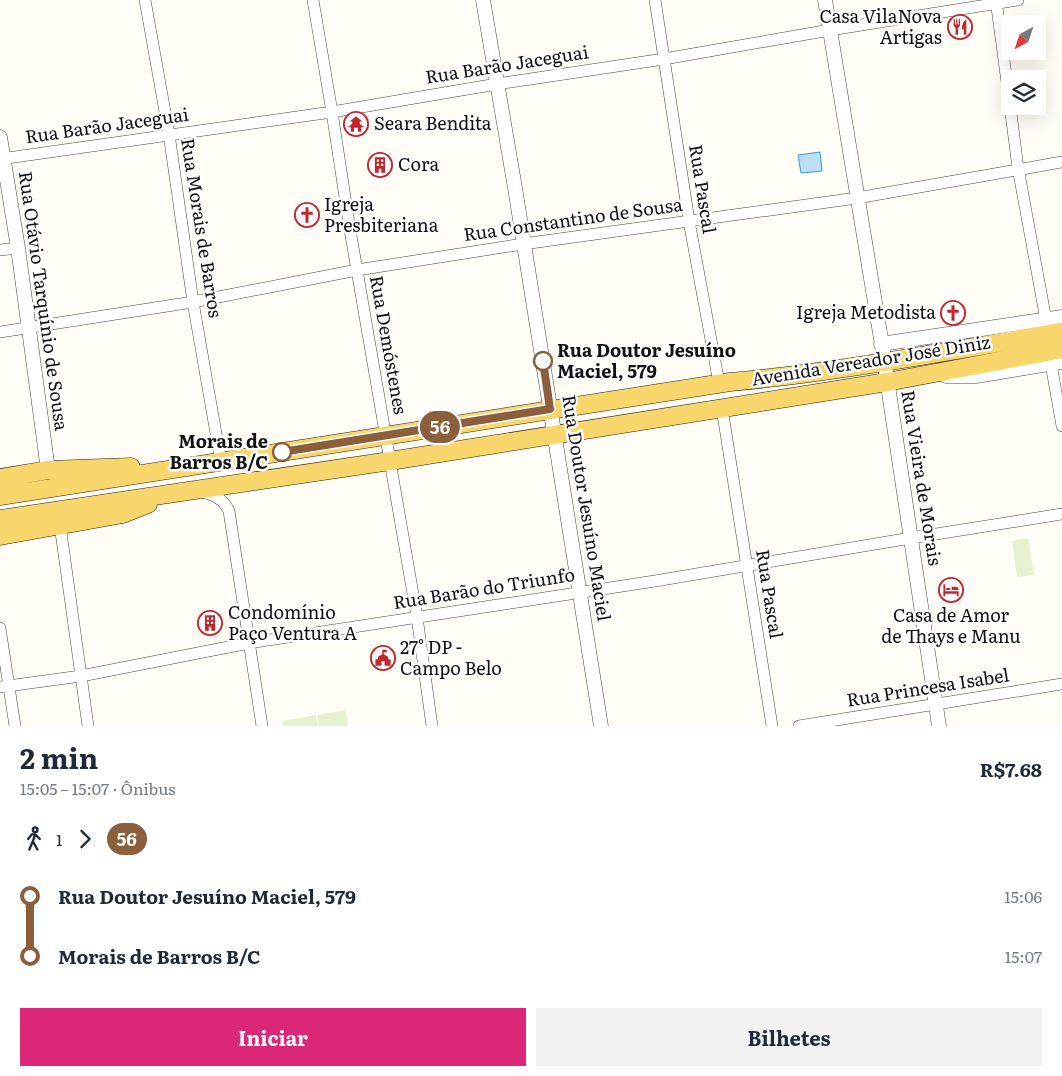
<!DOCTYPE html>
<html lang="pt">
<head>
<meta charset="utf-8">
<style>
	:root { --surface:#fff; --page:#f2f2f3; --text:#1f2937; --muted:#747a83; --accent:#db2777 }
	body { margin:0; font-family:Literata,serif; background:var(--page); color:var(--text); height:100vh; display:flex; flex-direction:column; font-size:19px; white-space:nowrap }
	* { box-sizing:border-box; margin:0 }
	p { font-size:16px; color:var(--muted) }
	.icon { flex:none; width:28px; height:28px; fill:none; stroke:currentColor; stroke-width:2; stroke-linecap:round; stroke-linejoin:round }
	.map { position:relative; height:726px; overflow:hidden }
	.panel { display:flex; flex-direction:column; background:var(--surface); flex:1 }
	.panel>* { flex:none }
	.badge { padding:0 10px; border-radius:16px; font-size:18px; line-height:32px }
	.needle { width:32px; rotate:220deg }
	.buttons { position:absolute; left:1001px; top:15px; display:grid; gap:10px }
	.buttons a { display:grid; place-items:center; width:45px; height:45px; border-radius:0px; background:var(--surface); box-shadow:0 5px 20px #0002; font-size:25px }
	.map>.badge { position:absolute; translate:-50% -50%; box-shadow:0 0 0 2px #fff }
	.legs { display:flex; align-items:center; gap:8px; height:55px; padding:0 20px; font-size:16px }
	.legs p { margin-inline-start:auto }
	.head { display:flex; align-items:center; justify-content:space-between; height:85px; padding:0 20px }
	h1 { font-size:28px; font-weight:700; line-height:38px }
	.primary-button { display:flex; gap:10px; margin-top:auto; padding:10px 20px }
	.primary-button a { flex:1; height:58px; border-radius:0px; background:var(--accent); color:#fff; font-size:20px; font-weight:700; line-height:58px; text-align:center }
	.primary-button a+a { background:var(--page); color:var(--text) }
	ul { padding:0 20px; list-style:none }
	li { display:flex; align-items:center; gap:18px; height:60px; font-size:19px }
	li i { display:grid; place-items:center; width:8px; height:100%; margin:0 6px; background:currentColor }
	li i::after { content:''; width:12px; height:12px; margin:-6px; border:4px solid; border-radius:50%; background:var(--surface) }
	li p { margin-inline-start:auto }
	li:first-child i { background:linear-gradient(#0000 50%,currentColor 0) }
	li:last-child i { background:linear-gradient(currentColor 50%,#0000 0) }
	.map>svg:first-child { display:block }
</style>
</head>
<body>
<div class="map">
<svg width="1062" height="726" viewBox="0 0 1062 726">
	<rect width="100%" height="100%" fill="#fffdf5"/>
	<!-- pitch -->
	<path fill="#e6f2cf" d="M 1028,538 L 1034,575 L 1017,577 L 1012,541 Z
		M 346,710 L 348,726 L 319,726 L 317,715 Z
		M 316,715 L 318,726 L 283,726 L 282,721 Z"/>
	<!-- water -->
	<path fill="#b9e0f7" stroke="#3f96cf" d="M 820,152 L 822,171 L 801,173 L 798,155 Z"/>
	<g fill="none" stroke-linecap="round" stroke-linejoin="round">
		<defs>
			<path id="minor" d="M 145,0 L 169,134 L 193,302 L 221,462
				M 313,0 L 332,112 L 350,230 L 417,617 L 432,726
				M 655,0 L 689,221 L 719,383
				M 996,0 L 1010,105
				M 1010,106 L 1018,168 L 1046,320
				M 0,159 L 332,112 L 497,84 L 664,59 L 830,30 L 1018,0
				M 0,250 L 18,248
				M 0,332 L 193,302 L 357,270 L 523,244 L 857,198 L 1062,162
				M 1051,364 L 1062,426
				M 722,408 L 772,726
				M 201,492 C 214,495 223,498 229,511 L 262,726
				M 60,525 L 88,726
				M 0,628 L 15,726
				M 0,687 L 81,676 L 249,643 L 655,581 L 911,538 L 1062,514
				M 799,726 L 1062,684"/>
			<path id="tertiary" d="M 483,0 L 515,188 L 601,726
				M 825,0 L 881,339 L 939,726
				M 0,137 L 18,248 L 48,470
				M 881,344 L 1062,317
				M 946,376 L 976,376 L 1062,362"/>
			<path id="primary" d="M 0,478 L 48,470 L 131,467
				M 0,496 L 730,382 C 841,372 952,350 1062,332
				M 0,519 L 390,461 L 887,382 L 1062,349
				M 0,536 L 123,514 L 148,504"/>
		</defs>
		<!-- minor casing -->
		<use href="#minor" stroke="#444" stroke-width="12"/>
		<!-- tertiary casing -->
		<use href="#tertiary" stroke="#444" stroke-width="15"/>
		<!-- primary casing -->
		<use href="#primary" stroke="#222" stroke-width="19"/>
		<!-- minor -->
		<use href="#minor" stroke="#fff" stroke-width="11"/>
		<!-- tertiary -->
		<use href="#tertiary" stroke="#fff" stroke-width="14"/>
		<!-- primary -->
		<use href="#primary" stroke="#f9d66b" stroke-width="18"/>
	</g>
	<g fill="none" stroke-linecap="round" stroke-linejoin="round">
		<defs>
			<path id="line-1" d="M 282,452 L 550,409 L 543,361"/>
		</defs>
		<!-- line-1 casing -->
		<use href="#line-1" stroke="#fff" stroke-width="11"/>
		<!-- line-1 -->
		<use href="#line-1" stroke="#8b5e3c" stroke-width="8"/>
	</g>
	<!-- icons -->
	<defs>
		<symbol id="restaurant-ring" viewBox="-11 -11 22 22"><circle r="9.5" fill="#fff" stroke="#c4262e" stroke-width="1.5"/><path d="M-5-6h1v4h1v-4h1v4h1v-4h1v5L-1.5 .5V6h-2V.5L-5-1ZM5-6V6H3V1.5H1.5Q1.5-4 5-6Z" fill="#c4262e"/></symbol>
		<symbol id="temple-ring" viewBox="-11 -11 22 22"><circle r="9.5" fill="#fff" stroke="#c4262e" stroke-width="1.5"/><path d="M0-6L5-2H3V0L6.5 2.5H4V6H1.5V3h-3V6H-4V2.5H-6.5L-3 0V-2H-5Z" fill="#c4262e"/></symbol>
		<symbol id="building-ring" viewBox="-11 -11 22 22"><circle r="9.5" fill="#fff" stroke="#c4262e" stroke-width="1.5"/><path d="M-4-6H4V6H1V3H-1V6H-4ZM-2.5-4.3h1.7v1.8h-1.7ZM.8-4.3h1.7v1.8H.8ZM-2.5-1h1.7V.8h-1.7ZM.8-1h1.7V.8H.8Z" fill="#c4262e"/></symbol>
		<symbol id="church-ring" viewBox="-11 -11 22 22"><circle r="9.5" fill="#fff" stroke="#c4262e" stroke-width="1.5"/><path d="M-1.2-6h2.4v3.5h3.3v2.4h-3.3V6h-2.4V-.1h-3.3v-2.4h3.3Z" fill="#c4262e"/></symbol>
		<symbol id="hotel-ring" viewBox="-11 -11 22 22"><circle r="9.5" fill="#fff" stroke="#c4262e" stroke-width="1.5"/><path d="M-6-4.5h1.5V1H6V5H4.5V3h-9V5H-6ZM-4 0a1.8 1.8 0 1 1 3.6 0ZM.5 0V-2.5h3Q6-2.5 6 0Z" fill="#c4262e"/></symbol>
		<symbol id="civic-ring" viewBox="-11 -11 22 22"><circle r="9.5" fill="#fff" stroke="#c4262e" stroke-width="1.5"/><path d="M-.6-6.5H3V-4.5H.6V-3L4-1V1h2V6H-6V1h2V-1L-.6-3ZM-1.2 2.5V6h2.4V2.5Z" fill="#c4262e"/></symbol>
	</defs>
	<g fill-rule="evenodd">
		<use href="#restaurant-ring" x="946" y="13" width="28" height="28"/>
		<use href="#temple-ring" x="342" y="110" width="28" height="28"/>
		<use href="#building-ring" x="366" y="151" width="28" height="28"/>
		<use href="#church-ring" x="293" y="201" width="28" height="28"/>
		<use href="#church-ring" x="939" y="299" width="28" height="28"/>
		<use href="#hotel-ring" x="937" y="576" width="28" height="28"/>
		<use href="#building-ring" x="196" y="609" width="28" height="28"/>
		<use href="#civic-ring" x="369" y="644" width="28" height="28"/>
	</g>
	<!-- markers -->
	<g fill="#fff" stroke="#8b5e3c" stroke-width="2.5">
		<circle cx="543" cy="361" r="9"/>
		<circle cx="282" cy="452" r="9"/>
	</g>
	<g text-anchor="middle" stroke-width="5" stroke-linejoin="round" paint-order="stroke">
		<!-- poi labels -->
		<g font-size="18" fill="#111" stroke="#fff" text-anchor="start">
			<text x="942" y="23" text-anchor="end">Casa VilaNova<tspan x="942" dy="21">Artigas</tspan></text>
			<text x="374" y="130">Seara Bendita</text>
			<text x="398" y="171">Cora</text>
			<text x="324" y="211">Igreja<tspan x="324" dy="21">Presbiteriana</tspan></text>
			<text x="936" y="319" text-anchor="end">Igreja Metodista</text>
			<text x="228" y="619">Condomínio<tspan x="228" dy="21">Paço Ventura A</tspan></text>
			<text x="951" y="622" text-anchor="middle">Casa de Amor<tspan x="951" dy="21">de Thays e Manu</tspan></text>
			<text x="400" y="654">27° DP -<tspan x="400" dy="21">Campo Belo</tspan></text>
		</g>
		<!-- street labels -->
		<g font-size="18" fill="#111" stroke="#fff">
			<text transform="translate(507 65) rotate(-9)" y="6">Rua Barão Jaceguai</text>
			<text transform="translate(107 126) rotate(-8)" y="6">Rua Barão Jaceguai</text>
			<text transform="translate(702 189) rotate(81)" y="6">Rua Pascal</text>
			<text transform="translate(573 220) rotate(-8)" y="6">Rua Constantino de Sousa</text>
			<text transform="translate(201 228) rotate(81)" y="6">Rua Morais de Barros</text>
			<text transform="translate(43 301) rotate(82)" y="6">Rua Otávio Tarquínio de Sousa</text>
			<text transform="translate(388 345) rotate(80)" y="6">Rua Demóstenes</text>
			<text transform="translate(871 361) rotate(-9)" y="6">Avenida Vereador José Diniz</text>
			<text transform="translate(921 478) rotate(81)" y="6">Rua Vieira de Morais</text>
			<text transform="translate(586 508) rotate(81)" y="6">Rua Doutor Jesuíno Maciel</text>
			<text transform="translate(484 589) rotate(-9)" y="6">Rua Barão do Triunfo</text>
			<text transform="translate(769 594) rotate(81)" y="6">Rua Pascal</text>
			<text transform="translate(928 688) rotate(-9)" y="6">Rua Princesa Isabel</text>
		</g>
		<!-- stop labels -->
		<g font-size="18" font-weight="bold" fill="#111" stroke="#fff" text-anchor="start">
			<text x="557" y="357">Rua Doutor Jesuíno<tspan x="557" dy="21">Maciel, 579</tspan></text>
			<text x="268" y="448" text-anchor="end">Morais de<tspan x="268" dy="21">Barros B/C</tspan></text>
		</g>
	</g>
</svg>
<div class="buttons">
<a><svg class="needle" viewBox="-14 -14 28 28"><path d="M0-13l5 13h-10z" fill="#e53935"/><path d="M0 13l5-13h-10z" fill="#747a83"/></svg></a>
<a><svg class="icon" aria-label="layers" viewBox="0 0 24 24"><path d="M12 4l9 5-9 5-9-5zM3 14l9 5 9-5"/></svg></a>
</div>
<b class="badge" style="left:440px;top:427px;background:#8b5e3c;color:#fff">56</b>
</div>
<section class="panel">
<div class="head"><div><h1>2 min</h1><p>15:05 – 15:07 · Ônibus</p></div><b>R$7.68</b></div>
<div class="legs"><svg class="icon" aria-label="walk" viewBox="0 0 24 24"><circle cx="13" cy="4" r="2"/><path d="M13 8l-2 6 4 7M11 14l-3 7M7 12l3-4h3l4 4"/></svg>1<svg class="icon" aria-label="forward" viewBox="0 0 24 24"><path d="M9 5l7 7-7 7"/></svg><b class="badge" style="background:#8b5e3c;color:#fff">56</b></div>
<ul>
<li><i style="color:#8b5e3c"></i><b>Rua Doutor Jesuíno Maciel, 579</b><p>15:06</p></li>
<li><i style="color:#8b5e3c"></i><b>Morais de Barros B/C</b><p>15:07</p></li>
</ul>
<div class="primary-button"><a>Iniciar</a><a>Bilhetes</a></div>
</section>
</body>
</html>
